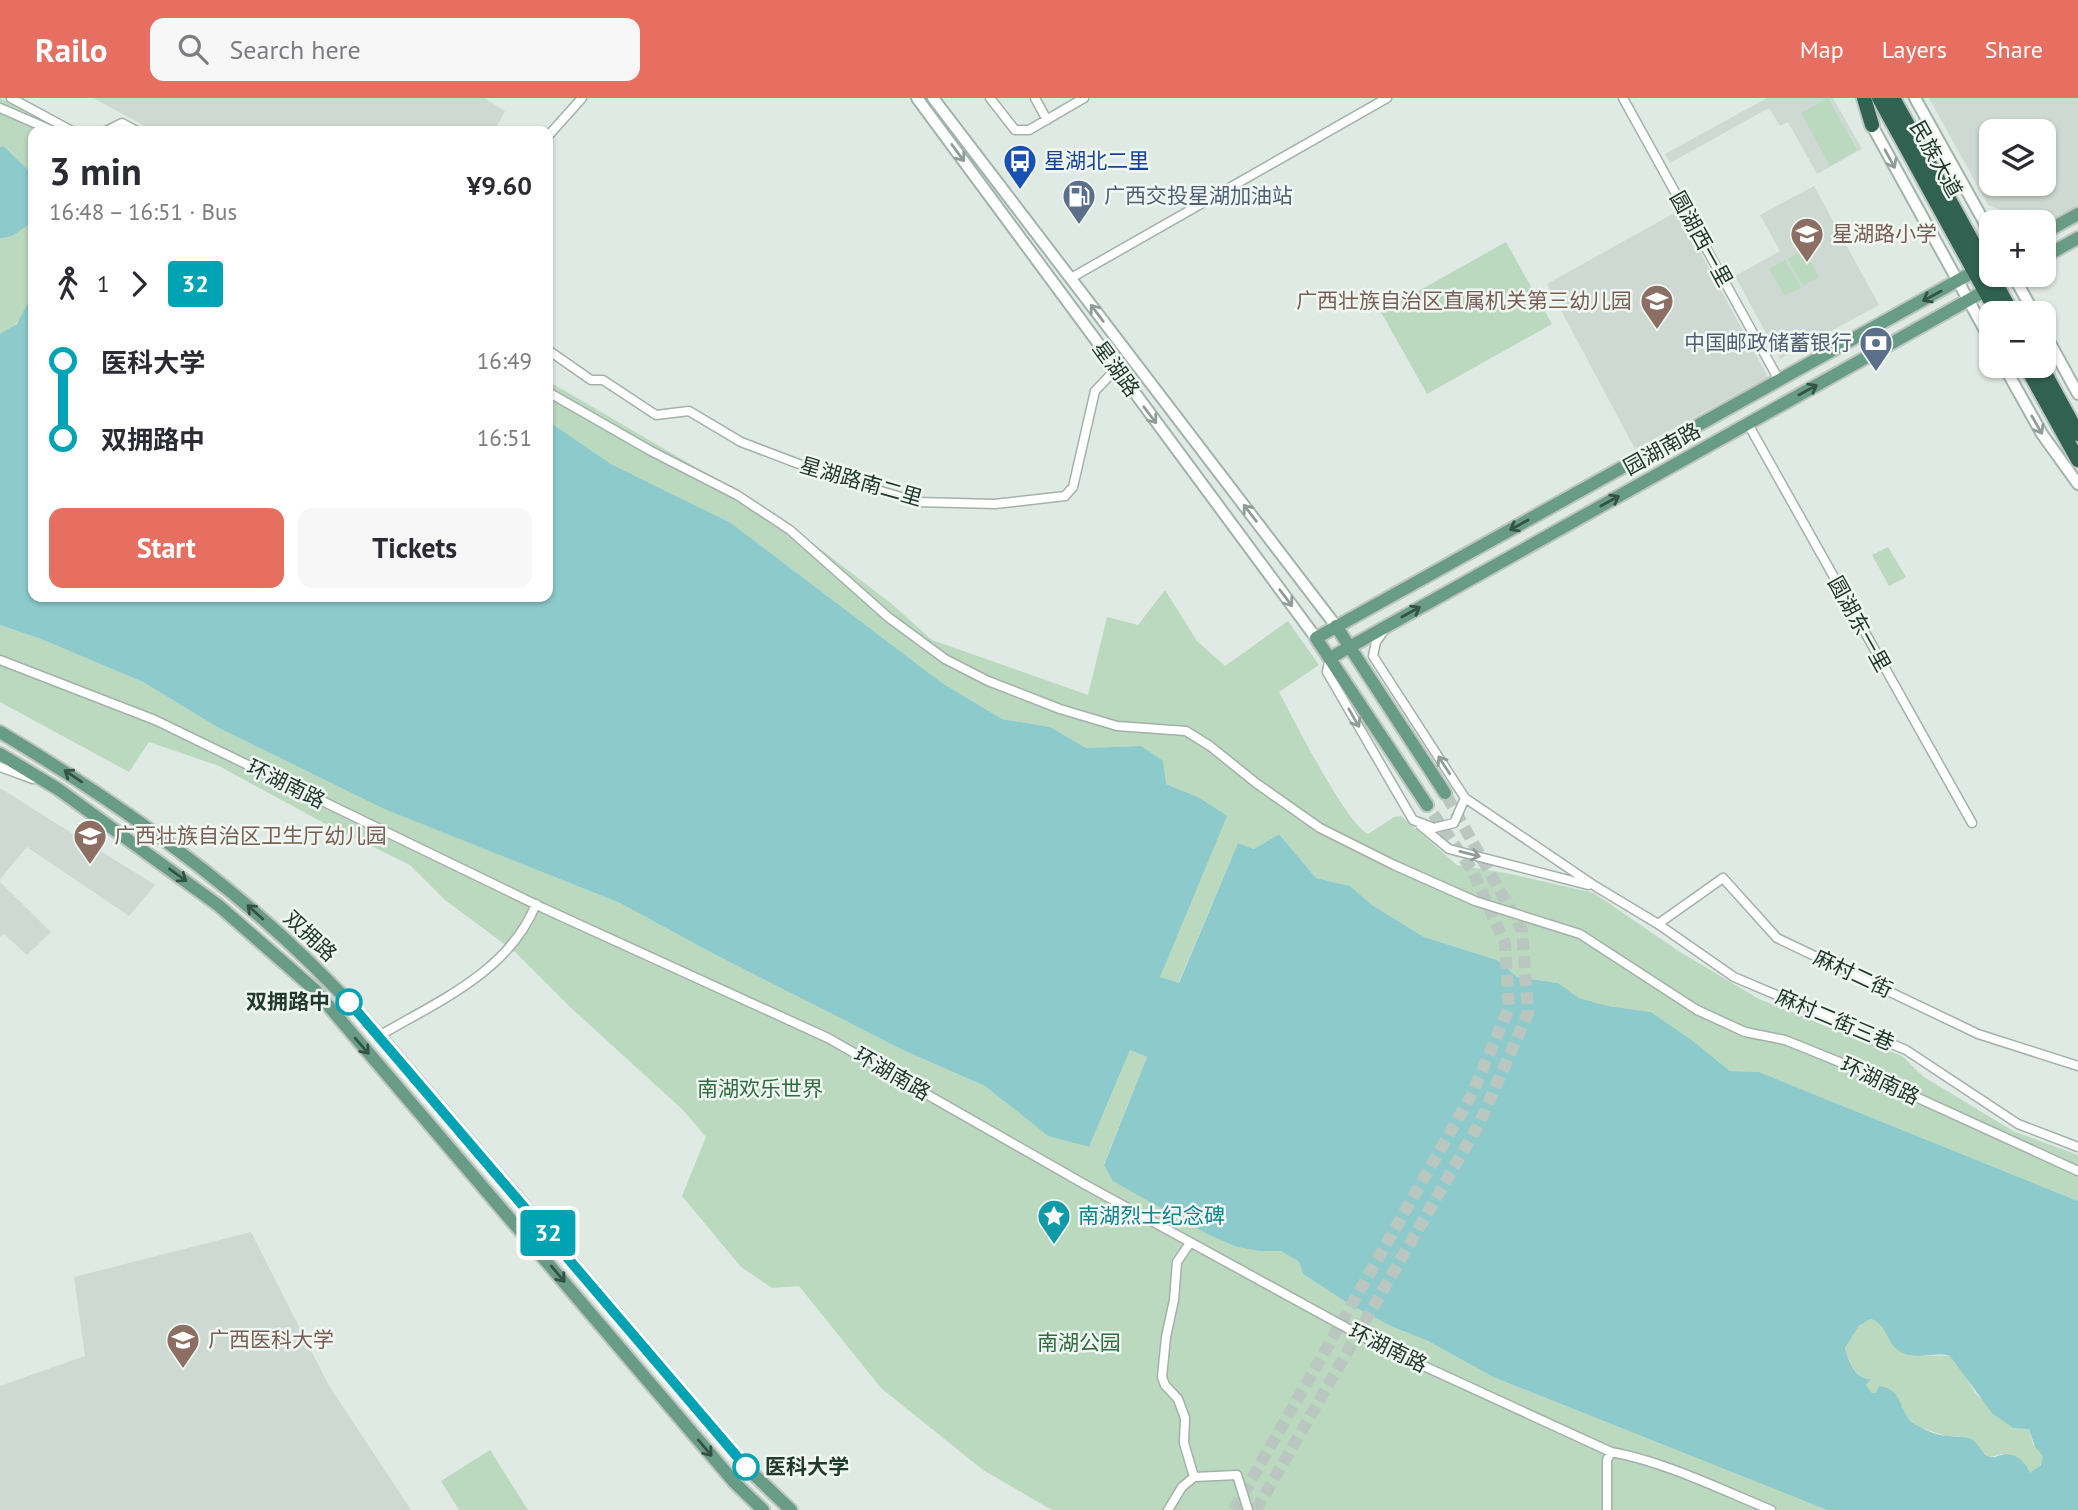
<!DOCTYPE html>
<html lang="en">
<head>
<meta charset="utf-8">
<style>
	:root { --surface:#fff; --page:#f7f7f7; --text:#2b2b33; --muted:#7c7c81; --accent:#e66f62 }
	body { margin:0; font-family:"PT Sans","Noto Sans SC",sans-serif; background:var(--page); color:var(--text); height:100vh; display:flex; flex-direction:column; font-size:26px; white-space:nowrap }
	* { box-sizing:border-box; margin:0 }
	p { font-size:23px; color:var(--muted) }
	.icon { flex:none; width:38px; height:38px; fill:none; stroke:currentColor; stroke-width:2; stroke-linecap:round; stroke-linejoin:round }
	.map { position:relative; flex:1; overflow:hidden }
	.panel { position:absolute; left:28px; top:28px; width:525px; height:476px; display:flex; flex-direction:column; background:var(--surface); border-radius:14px; box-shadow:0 2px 5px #0004 }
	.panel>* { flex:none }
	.badge { padding:0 14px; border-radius:5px; font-size:24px; line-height:46px }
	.buttons { position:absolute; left:1979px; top:21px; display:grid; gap:14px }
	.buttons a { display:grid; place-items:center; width:77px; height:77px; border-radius:14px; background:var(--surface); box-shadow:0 2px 5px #0004; font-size:35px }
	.map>.badge { position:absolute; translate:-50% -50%; box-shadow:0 0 0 4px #fff }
	.legs { display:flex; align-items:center; gap:10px; height:77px; padding:0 21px; font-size:23px }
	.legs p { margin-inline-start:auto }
	.summary { display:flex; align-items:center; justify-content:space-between; height:119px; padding:0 21px }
	h1 { font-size:38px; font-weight:700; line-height:52px }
	.cta { display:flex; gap:14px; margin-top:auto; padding:14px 21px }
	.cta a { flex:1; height:80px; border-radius:14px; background:var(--accent); color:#fff; font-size:28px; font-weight:700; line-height:80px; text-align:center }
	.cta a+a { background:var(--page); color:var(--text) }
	ul { padding:0 21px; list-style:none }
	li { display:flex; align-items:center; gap:24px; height:77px; font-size:26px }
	li i { display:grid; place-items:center; width:10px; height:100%; margin:0 9px; background:currentColor }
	li i::after { content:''; width:18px; height:18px; margin:-9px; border:5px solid; border-radius:50%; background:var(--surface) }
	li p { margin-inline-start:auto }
	li:first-child i { background:linear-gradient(#0000 50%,currentColor 0) }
	li:last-child i { background:linear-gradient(currentColor 50%,#0000 0) }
	header { display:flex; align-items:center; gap:42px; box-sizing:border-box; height:98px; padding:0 35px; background:var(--accent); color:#fff }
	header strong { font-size:33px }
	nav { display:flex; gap:38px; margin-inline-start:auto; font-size:24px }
	.search { width:490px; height:63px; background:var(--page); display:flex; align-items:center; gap:18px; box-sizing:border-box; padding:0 24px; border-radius:14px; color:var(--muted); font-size:26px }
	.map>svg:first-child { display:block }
</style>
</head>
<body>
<header>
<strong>Railo</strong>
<div class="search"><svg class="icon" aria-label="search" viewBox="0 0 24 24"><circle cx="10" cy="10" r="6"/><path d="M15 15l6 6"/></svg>Search here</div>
<nav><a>Map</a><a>Layers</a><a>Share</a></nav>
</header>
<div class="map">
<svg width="2078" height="1412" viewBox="0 0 2078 1412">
	<rect width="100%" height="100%" fill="#e0eae4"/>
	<!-- built -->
	<path fill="#ced9d3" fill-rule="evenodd" d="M 93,0 L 484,0 L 505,13 L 494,33 L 154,33 Z
		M 1767,0 L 1833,0 L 1862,51 L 1817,76 L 1788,24 L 1780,28 L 1769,10 L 1670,65 L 1665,56 Z
		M 1929,0 L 2078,0 L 2078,108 L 2044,127 L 2044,124 L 2036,124 L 1988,107 ZM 1992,33 L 2044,33 L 2044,86 L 1992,86 Z
		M 1814,88 L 1879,207 L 1780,261 L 1735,178 L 1780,153 L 1760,117 Z
		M 1678,113 L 1768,279 L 1635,351 L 1547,186 Z
		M 0,690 L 46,719 L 155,787 L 129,818 L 27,749 L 0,781 Z
		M 0,784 L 51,834 L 27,857 L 4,836 L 0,839 Z
		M 251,1134 L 328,1286 L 411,1412 L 0,1412 L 0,1288 L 85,1258 L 74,1179 Z"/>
	<!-- green -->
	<path fill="#bad9be" d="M 0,0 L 64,33 L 33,33 L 33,71 L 27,71 L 5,48 L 0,49 Z
		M 1828,0 L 1857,52 L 1830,68 L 1801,15 Z
		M 33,124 C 33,161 43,219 0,236 L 0,140 L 5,140 Z
		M 1506,144 L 1552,226 L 1427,296 L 1381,214 Z
		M 1804,151 L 1819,179 L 1803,188 L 1788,161 Z
		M 1785,162 L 1801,189 L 1785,198 L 1769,171 Z
		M 548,283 L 738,394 L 797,433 L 893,507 L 932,542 L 1088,597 L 1107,519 L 1138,527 L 1165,492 L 1197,543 L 1225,568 L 1288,523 L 1319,567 L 1279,594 C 1294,622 1345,724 1368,736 L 1394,719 L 1401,718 L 1457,767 L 1506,775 L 1594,795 L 1680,854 L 1759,901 L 1902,958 L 1924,979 L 2013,1033 L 2078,1057 L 2078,1103 L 1759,974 L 1730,973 L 1693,943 L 1651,914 L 1608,908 L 1579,900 L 1558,885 L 1517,879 L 1497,862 L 1424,839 L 1372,807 L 1350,788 L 1316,780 L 1279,736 L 1254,751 L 1238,745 L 1178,886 L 1160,879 L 1198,699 L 1166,686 L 1141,648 L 1086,650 L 1050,629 L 1002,621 L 942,585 L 731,425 L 611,366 L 548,323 Z
		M 1888,449 L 1906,479 L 1889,488 L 1872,457 Z
		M 0,527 L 41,541 L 143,584 L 217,629 L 384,711 L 620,805 L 714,856 L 903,952 L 985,988 L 1048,1038 L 1089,1049 L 1130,952 L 1147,959 L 1104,1066 L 1209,1137 L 1237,1149 L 1259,1153 L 1281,1153 L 1299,1164 L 1303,1176 L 1349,1206 L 1393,1229 L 1428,1243 L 1493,1279 L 1827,1412 L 1052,1412 L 983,1372 L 881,1290 L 799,1188 L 772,1190 L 741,1169 L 682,1098 L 706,1039 L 683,1012 L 569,908 L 515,854 L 445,802 L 410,767 L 320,723 L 219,668 L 149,644 L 129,674 L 0,604 Z
		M 1870,1221 L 1879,1224 L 1909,1257 L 1950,1258 L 1957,1265 L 1976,1296 L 2005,1324 L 2013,1330 L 2029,1331 L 2033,1346 L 2043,1358 C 2043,1365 2037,1374 2030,1375 L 2002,1356 L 1990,1359 L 1959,1338 L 1946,1338 L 1918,1329 L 1903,1315 L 1903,1309 L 1876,1295 L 1872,1295 L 1866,1287 L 1871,1281 C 1857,1282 1848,1263 1845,1250 L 1859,1228 Z
		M 490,1352 L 528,1412 L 459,1412 L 441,1383 Z"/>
	<!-- water -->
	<path fill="#8ccacb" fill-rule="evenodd" d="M 4,48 L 27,71 L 33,71 L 33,124 C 22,130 13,141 0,140 L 0,49 Z
		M 33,195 L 33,499 L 548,499 L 548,323 L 611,366 L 731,425 L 942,585 L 1002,621 L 1050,629 L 1086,650 L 1141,648 L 1163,663 L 1166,686 L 1198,699 L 1227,718 L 1160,879 L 1179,885 L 1238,745 L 1254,751 L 1279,736 L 1316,780 L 1350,788 L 1372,807 L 1424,839 L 1497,862 L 1517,879 L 1558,885 L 1579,900 L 1608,908 L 1651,914 L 1693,943 L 1730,973 L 1759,974 L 2078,1103 L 2078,1412 L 1827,1412 L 1493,1279 L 1428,1243 L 1393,1229 L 1349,1206 L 1303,1176 L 1299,1164 L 1281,1153 L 1259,1153 L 1237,1149 L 1209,1137 L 1113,1083 L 1104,1067 L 1147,959 L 1130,952 L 1089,1049 L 1048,1038 L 985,988 L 903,952 L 714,856 L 620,805 L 384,711 L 217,629 L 143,584 L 41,541 L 0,527 L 0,236 L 17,226 ZM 1870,1221 C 1886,1224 1887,1245 1899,1253 C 1914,1263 1934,1253 1950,1258 L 1992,1315 L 2013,1330 L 2029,1331 L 2035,1349 L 2043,1358 L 2041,1367 L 2030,1375 C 2026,1364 2014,1353 2001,1357 C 1996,1358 1996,1360 1990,1359 C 1982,1357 1979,1345 1971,1341 C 1964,1338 1956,1339 1949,1338 C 1940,1338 1926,1333 1918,1328 C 1896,1317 1907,1292 1879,1288 L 1876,1295 L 1872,1295 L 1866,1287 L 1871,1281 C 1856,1282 1848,1263 1845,1250 L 1859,1228 Z"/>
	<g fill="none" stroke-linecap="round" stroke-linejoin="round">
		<!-- primary-tunnel -->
		<path stroke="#bac7c0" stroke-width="12" stroke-dasharray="12 6" stroke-linecap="butt" d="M 1234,1412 L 1471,998 L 1509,910 L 1505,845 L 1472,772 L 1427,707
			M 1256,1412 L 1480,1024 L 1528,915 L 1522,832 L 1445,695"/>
		<defs>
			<path id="street" d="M 11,0 L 72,33
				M 990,0 L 1015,32 L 1029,32 L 1084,0
				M 1035,0 L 1047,22
				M 1623,0 L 1779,282
				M 0,10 L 53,33
				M 106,33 L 122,25 L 137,33
				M 548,38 L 582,0
				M 1071,180 L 1387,0
				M 548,252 L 591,282 L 603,282 L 656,317 L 689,313 L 741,344 L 833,379 L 918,404 L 995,406 L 1065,398 L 1073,389 L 1095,293 L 1116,271
				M 548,294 L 651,353 L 737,397 L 790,432 L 888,519 L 945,561 L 988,583 L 1060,611 L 1117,628 L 1186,633 L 1210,648 L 1256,685 L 1320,730 L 1394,767 L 1475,803 L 1580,836 L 1697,912 L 1745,934 L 1785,942 L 1837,963 L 2078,1073
				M 1748,326 L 1972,725
				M 1330,560 L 1327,574 L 1413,722 L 1434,730 L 1454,725 L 1465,700 L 1373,558 L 1376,544 L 1385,531
				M 0,562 L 155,622 L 543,810 L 828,940 L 1084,1086 L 1378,1247 L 1611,1354 C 1663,1363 1722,1392 1771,1412
				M 0,669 L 33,681
				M 1465,700 L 1595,788 L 1658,826 L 1734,879 L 1906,952 L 2018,1026 L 2078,1049
				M 1421,728 L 1449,751 L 1588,787
				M 1658,826 L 1723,780 L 1777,840 L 1978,936 L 2078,968
				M 379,938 C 438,903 509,874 536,806
				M 1194,1379 L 1237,1377 L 1248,1412
				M 1168,1412 L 1182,1389 L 1194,1379 L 1184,1345 L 1185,1320 L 1178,1301 L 1165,1287 L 1162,1279 L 1166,1239 L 1174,1202 L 1177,1164 L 1190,1145
				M 1607,1412 L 1607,1362 L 1611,1354"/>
			<path id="secondary" d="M 917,0 L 1316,540
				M 933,0 L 1336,528
				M 1915,0 L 1992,138
				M 1869,22 L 1992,245
				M 2013,177 L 2034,215
				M 2044,234 L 2078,296
				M 2004,268 L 2042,336 L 2078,386"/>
			<path id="primary" d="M 2044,135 L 2078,116
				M 2044,159 L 2078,140
				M 1336,528 L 1445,695
				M 1330,560 L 2013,177
				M 0,634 C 139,717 273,814 379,938 L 748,1371 L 791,1412
				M 0,656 L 58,691 L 218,807 L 315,892 L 735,1385 L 763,1412
				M 1427,707 L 1316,540 L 1982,169"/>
			<path id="highway" d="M 1864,0 L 1872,27
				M 1879,0 L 1997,215
				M 1893,0 L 2012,215
				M 2026,268 L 2078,362
				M 2041,268 L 2078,336"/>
		</defs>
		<!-- street casing -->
		<use href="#street" stroke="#a3b1aa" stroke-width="11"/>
		<!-- secondary casing -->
		<use href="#secondary" stroke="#a0b4aa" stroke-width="14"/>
		<!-- primary casing -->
		<use href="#primary" stroke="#bdc4c1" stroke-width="16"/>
		<!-- highway casing -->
		<use href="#highway" stroke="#bdc4c1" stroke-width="18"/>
		<!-- street -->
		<use href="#street" stroke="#fff" stroke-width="8"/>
		<!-- secondary -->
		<use href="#secondary" stroke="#fff" stroke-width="10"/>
		<!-- primary -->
		<use href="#primary" stroke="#689c87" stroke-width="12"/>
		<!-- highway -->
		<use href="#highway" stroke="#316251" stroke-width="14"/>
	</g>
	<!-- one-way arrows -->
	<defs><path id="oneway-shaft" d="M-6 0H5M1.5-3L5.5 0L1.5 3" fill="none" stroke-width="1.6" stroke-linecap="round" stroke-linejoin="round" transform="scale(1.75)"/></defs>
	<g stroke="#909c97">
		<use href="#oneway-shaft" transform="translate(958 55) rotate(54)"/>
		<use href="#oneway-shaft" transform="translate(1890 61) rotate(61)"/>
		<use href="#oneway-shaft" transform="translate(1097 215) rotate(-127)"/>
		<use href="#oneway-shaft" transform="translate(1150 317) rotate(53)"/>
		<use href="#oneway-shaft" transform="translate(2037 327) rotate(60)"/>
		<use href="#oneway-shaft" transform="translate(1250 415) rotate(-128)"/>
		<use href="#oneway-shaft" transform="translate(1286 500) rotate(53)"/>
		<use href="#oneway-shaft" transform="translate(1354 620) rotate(60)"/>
		<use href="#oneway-shaft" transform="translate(1444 667) rotate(-123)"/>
		<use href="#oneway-shaft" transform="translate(1470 756) rotate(14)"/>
	</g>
	<g stroke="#345245">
		<use href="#oneway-shaft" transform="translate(1932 198) rotate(151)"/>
		<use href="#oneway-shaft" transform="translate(1808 292) rotate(-29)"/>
		<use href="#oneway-shaft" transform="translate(1610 403) rotate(-29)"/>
		<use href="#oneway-shaft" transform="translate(1519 427) rotate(151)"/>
		<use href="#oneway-shaft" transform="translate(1411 514) rotate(-29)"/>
		<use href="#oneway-shaft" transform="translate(73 678) rotate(-146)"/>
		<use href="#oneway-shaft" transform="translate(178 777) rotate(36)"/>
		<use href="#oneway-shaft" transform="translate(255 814) rotate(-138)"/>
		<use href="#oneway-shaft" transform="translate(362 948) rotate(49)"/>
		<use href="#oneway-shaft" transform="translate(558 1176) rotate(50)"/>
		<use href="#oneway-shaft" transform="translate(705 1350) rotate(50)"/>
	</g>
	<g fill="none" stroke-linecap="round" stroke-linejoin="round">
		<defs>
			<path id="line-1" d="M 349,904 L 746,1369"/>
		</defs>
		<!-- line-1 casing -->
		<use href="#line-1" stroke="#fff" stroke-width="16"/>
		<!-- line-1 -->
		<use href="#line-1" stroke="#00a3b4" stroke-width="10"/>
	</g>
	<!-- icons -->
	<defs>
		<symbol id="bus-pin" viewBox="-11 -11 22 30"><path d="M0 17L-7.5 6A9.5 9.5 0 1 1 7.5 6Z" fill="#1a4fb4" stroke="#f0f7f2"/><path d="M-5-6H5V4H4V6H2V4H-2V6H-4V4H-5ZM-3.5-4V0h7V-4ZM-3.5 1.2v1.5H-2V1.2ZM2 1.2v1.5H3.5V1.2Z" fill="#fff"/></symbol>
		<symbol id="fuel-pin" viewBox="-11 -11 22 30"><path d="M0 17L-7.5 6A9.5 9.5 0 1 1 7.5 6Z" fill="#5c6f8a" stroke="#f0f7f2"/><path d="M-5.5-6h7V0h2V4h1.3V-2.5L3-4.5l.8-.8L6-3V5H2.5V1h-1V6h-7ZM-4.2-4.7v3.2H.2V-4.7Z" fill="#fff"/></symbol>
		<symbol id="school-pin" viewBox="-11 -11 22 30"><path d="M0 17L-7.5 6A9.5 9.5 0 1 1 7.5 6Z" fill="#8d6e63" stroke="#f0f7f2"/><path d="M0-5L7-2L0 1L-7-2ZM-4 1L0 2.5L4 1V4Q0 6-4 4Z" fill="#fff"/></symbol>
		<symbol id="bank-pin" viewBox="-11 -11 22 30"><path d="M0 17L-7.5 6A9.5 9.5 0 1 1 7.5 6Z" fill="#5c6f8a" stroke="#f0f7f2"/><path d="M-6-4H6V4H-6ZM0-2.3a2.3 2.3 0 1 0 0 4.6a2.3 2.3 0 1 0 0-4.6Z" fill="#fff"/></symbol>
		<symbol id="sight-pin" viewBox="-11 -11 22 30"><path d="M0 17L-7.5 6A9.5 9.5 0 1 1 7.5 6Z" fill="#0f9aa8" stroke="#f0f7f2"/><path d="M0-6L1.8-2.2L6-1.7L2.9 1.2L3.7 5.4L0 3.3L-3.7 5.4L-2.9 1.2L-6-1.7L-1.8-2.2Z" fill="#fff"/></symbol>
		<symbol id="university-pin" viewBox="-11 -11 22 30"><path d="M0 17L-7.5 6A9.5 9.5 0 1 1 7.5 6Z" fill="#8d6e63" stroke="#f0f7f2"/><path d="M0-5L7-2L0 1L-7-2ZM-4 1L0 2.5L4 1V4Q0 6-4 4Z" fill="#fff"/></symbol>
	</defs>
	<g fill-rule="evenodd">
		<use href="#bus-pin" x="1001" y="44" width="38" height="52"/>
		<use href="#fuel-pin" x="1060" y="79" width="38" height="52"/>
		<use href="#school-pin" x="1788" y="117" width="38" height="52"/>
		<use href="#school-pin" x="1638" y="184" width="38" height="52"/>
		<use href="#bank-pin" x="1857" y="226" width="38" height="52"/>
		<use href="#school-pin" x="71" y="719" width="38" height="52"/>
		<use href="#sight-pin" x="1035" y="1099" width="38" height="52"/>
		<use href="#university-pin" x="164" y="1223" width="38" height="52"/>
	</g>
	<!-- markers -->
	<g fill="#fff" stroke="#00a3b4" stroke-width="3.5">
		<circle cx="349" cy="904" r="12"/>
		<circle cx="746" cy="1369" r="12"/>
	</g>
	<g text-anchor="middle" stroke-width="5" stroke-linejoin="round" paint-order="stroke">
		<!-- street labels -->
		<g font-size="21" fill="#22392f" stroke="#f0f7f2">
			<text transform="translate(1936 61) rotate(61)" y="7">民族大道</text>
			<text transform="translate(1701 141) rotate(61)" y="7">圆湖西一里</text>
			<text transform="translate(1116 271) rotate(54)" y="7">星湖路</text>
			<text transform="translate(1662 351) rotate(-29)" y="7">园湖南路</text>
			<text transform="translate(861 384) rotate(16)" y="7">星湖路南二里</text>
			<text transform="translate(1859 526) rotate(61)" y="7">圆湖东一里</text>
			<text transform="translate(286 686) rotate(26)" y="7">环湖南路</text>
			<text transform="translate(310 838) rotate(43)" y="7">双拥路</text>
			<text transform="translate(1853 876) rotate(25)" y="7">麻村二街</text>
			<text transform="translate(1835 922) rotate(23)" y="7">麻村二街三巷</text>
			<text transform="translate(892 976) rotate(30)" y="7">环湖南路</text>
			<text transform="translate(1880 983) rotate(25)" y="7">环湖南路</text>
			<text transform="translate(1388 1250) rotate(26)" y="7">环湖南路</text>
		</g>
		<!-- transit labels -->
		<g font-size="21" fill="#164399" stroke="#f0f7f2" text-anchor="start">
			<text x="1044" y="70">星湖北二里</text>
		</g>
		<!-- service labels -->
		<g font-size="21" fill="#4e5e75" stroke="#f0f7f2" text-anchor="start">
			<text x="1104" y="105">广西交投星湖加油站</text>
			<text x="1852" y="252" text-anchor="end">中国邮政储蓄银行</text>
		</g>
		<!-- education labels -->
		<g font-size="21" fill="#785e54" stroke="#f0f7f2" text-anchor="start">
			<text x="1832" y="143">星湖路小学</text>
			<text x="1632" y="210" text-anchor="end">广西壮族自治区直属机关第三幼儿园</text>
			<text x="114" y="745">广西壮族自治区卫生厅幼儿园</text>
			<text x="208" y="1249">广西医科大学</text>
		</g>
		<!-- stop labels -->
		<g font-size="21" font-weight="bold" fill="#22392f" stroke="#f0f7f2" text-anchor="end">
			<text x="330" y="911">双拥路中</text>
			<text x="765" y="1376" text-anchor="start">医科大学</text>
		</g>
		<!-- park labels -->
		<g font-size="21" fill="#306c3f" stroke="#f0f7f2">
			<text x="760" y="998">南湖欢乐世界</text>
			<text x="1079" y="1252">南湖公园</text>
		</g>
		<!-- culture labels -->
		<g font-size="21" fill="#0d838f" stroke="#f0f7f2" text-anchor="start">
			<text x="1078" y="1125">南湖烈士纪念碑</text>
		</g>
	</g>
</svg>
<div class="buttons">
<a><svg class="icon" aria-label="layers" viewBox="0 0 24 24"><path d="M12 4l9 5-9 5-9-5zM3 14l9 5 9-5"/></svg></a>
<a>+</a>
<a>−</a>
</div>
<b class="badge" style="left:548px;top:1135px;background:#00a3b4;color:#fff">32</b>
<section class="panel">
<div class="summary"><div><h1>3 min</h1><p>16:48 – 16:51 · Bus</p></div><b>¥9.60</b></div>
<div class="legs"><svg class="icon" aria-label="walk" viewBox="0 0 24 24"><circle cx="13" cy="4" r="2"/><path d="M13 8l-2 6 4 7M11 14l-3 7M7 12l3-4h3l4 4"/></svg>1<svg class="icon" aria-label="forward" viewBox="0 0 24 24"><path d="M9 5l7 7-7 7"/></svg><b class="badge" style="background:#00a3b4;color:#fff">32</b></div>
<ul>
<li><i style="color:#00a3b4"></i><b>医科大学</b><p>16:49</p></li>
<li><i style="color:#00a3b4"></i><b>双拥路中</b><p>16:51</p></li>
</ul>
<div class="cta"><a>Start</a><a>Tickets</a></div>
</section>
</div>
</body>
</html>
